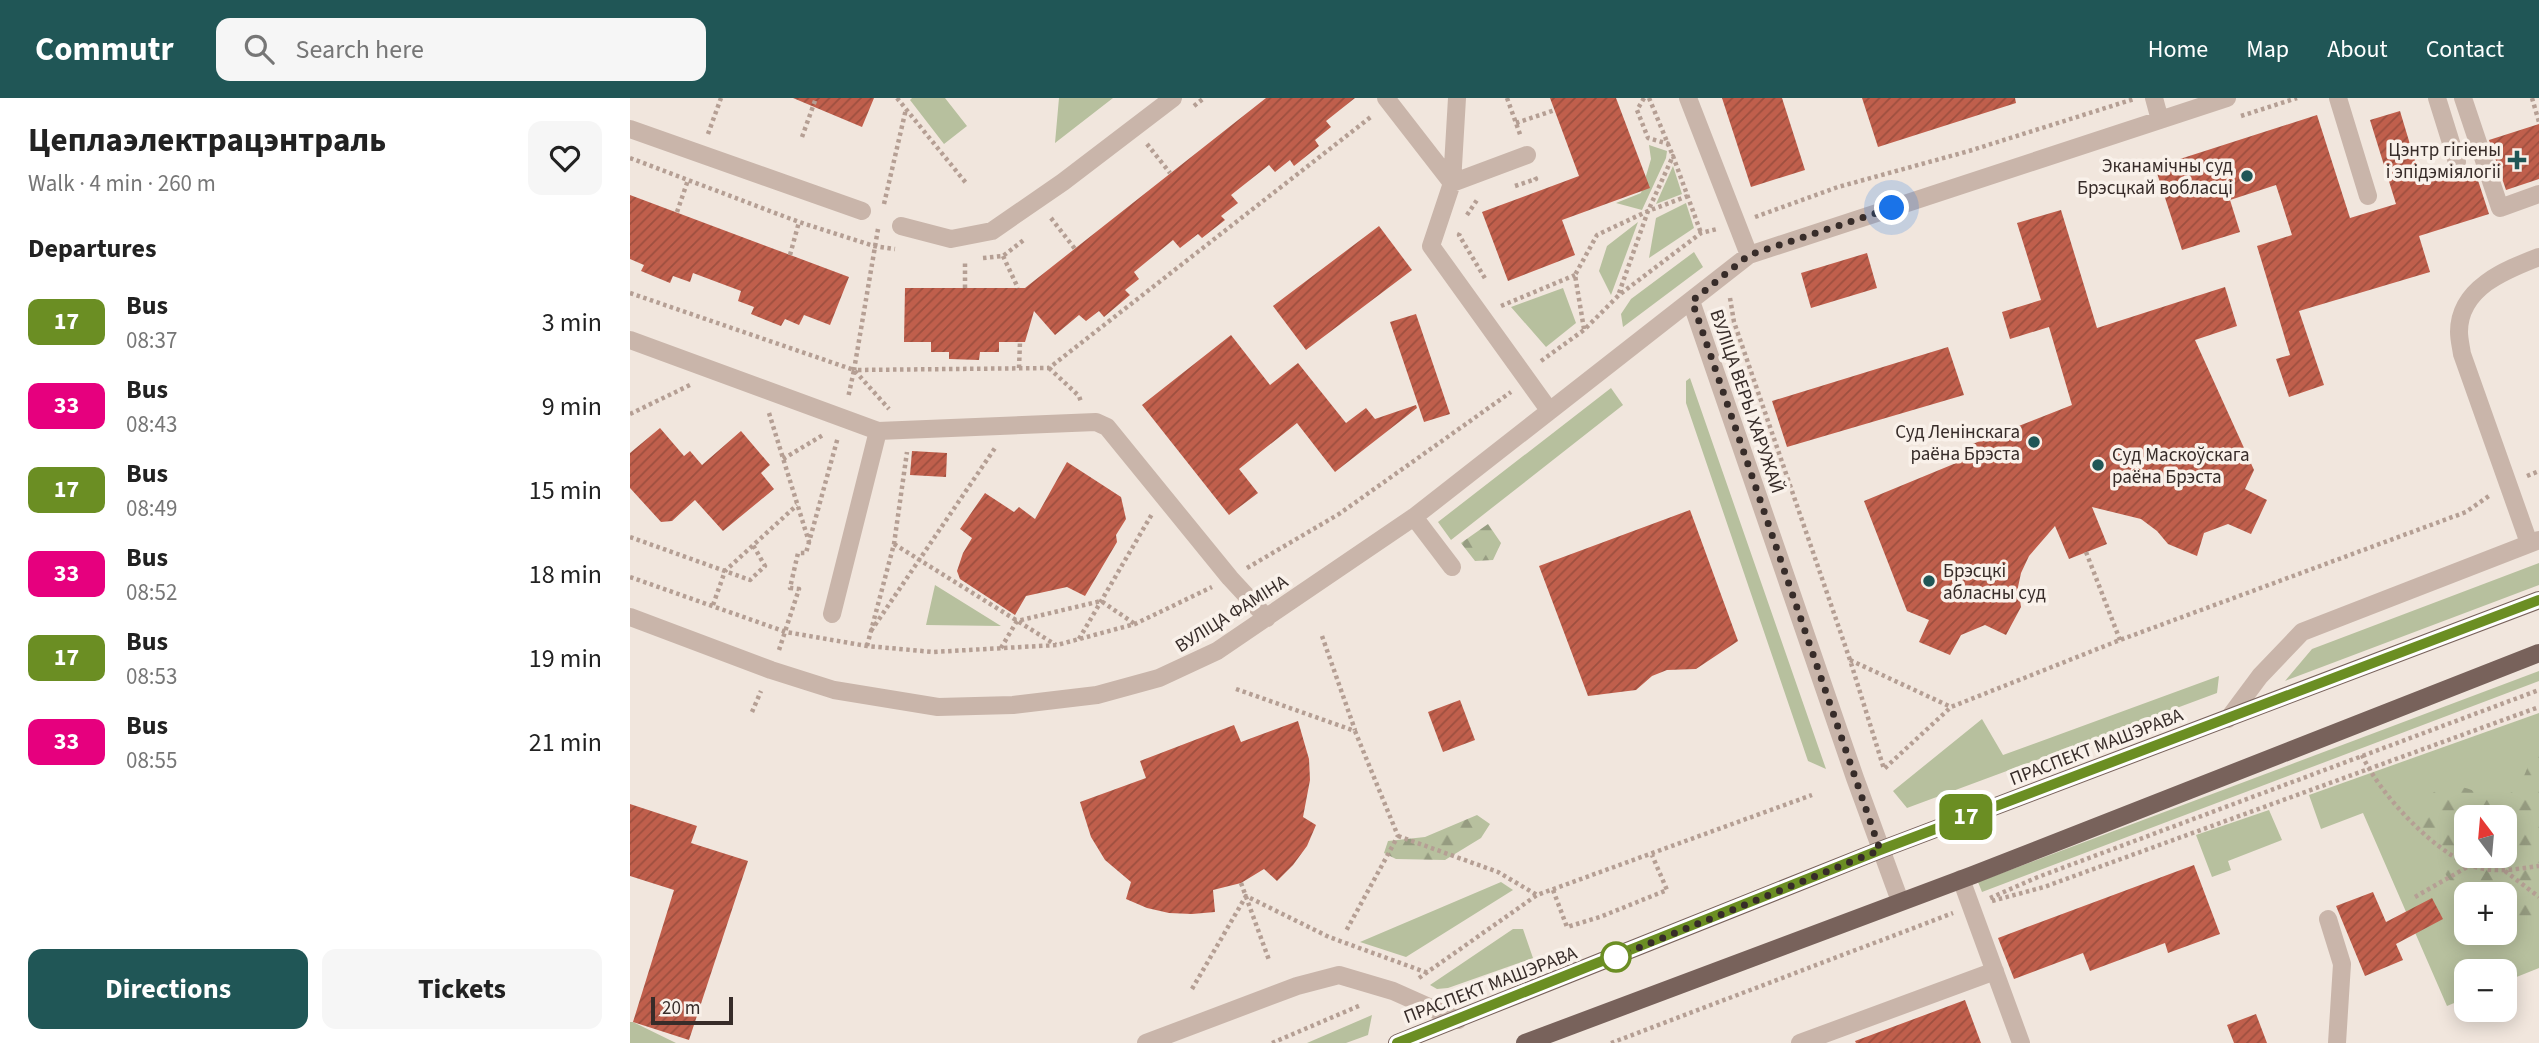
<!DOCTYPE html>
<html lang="en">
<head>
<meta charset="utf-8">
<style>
	:root { --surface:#fff; --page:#f6f6f6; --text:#222; --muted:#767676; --accent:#205656 }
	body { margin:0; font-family:"Source Sans 3",sans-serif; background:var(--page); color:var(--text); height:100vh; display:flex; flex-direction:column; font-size:26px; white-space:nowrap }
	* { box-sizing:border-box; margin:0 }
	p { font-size:23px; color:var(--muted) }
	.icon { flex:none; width:38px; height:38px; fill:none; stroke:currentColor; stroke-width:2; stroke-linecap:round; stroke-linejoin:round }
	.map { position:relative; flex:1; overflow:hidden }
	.sheet { display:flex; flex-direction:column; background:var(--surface); width:630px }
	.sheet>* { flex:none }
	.badge { padding:0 14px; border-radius:10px; font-size:24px; line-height:46px }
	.needle { width:46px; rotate:344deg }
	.buttons { position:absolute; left:1824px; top:707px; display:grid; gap:14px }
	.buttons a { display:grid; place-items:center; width:63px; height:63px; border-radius:14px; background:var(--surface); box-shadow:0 4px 18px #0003; font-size:35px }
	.scale { position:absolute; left:21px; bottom:18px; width:82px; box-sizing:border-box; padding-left:7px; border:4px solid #372c29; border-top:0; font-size:19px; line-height:24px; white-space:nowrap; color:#372c29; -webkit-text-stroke:5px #f9f1ea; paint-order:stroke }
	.you { position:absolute; width:35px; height:35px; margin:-18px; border:5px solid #fff; border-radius:50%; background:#1a73e8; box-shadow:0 0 0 10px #1a73e833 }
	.map>.badge { position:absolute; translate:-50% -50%; box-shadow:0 0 0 4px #fff }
	h2 { padding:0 28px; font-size:26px; line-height:63px }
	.round { display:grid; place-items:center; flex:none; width:74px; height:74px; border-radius:14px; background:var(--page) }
	.summary { display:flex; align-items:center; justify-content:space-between; height:119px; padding:0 28px }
	h1 { font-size:33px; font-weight:700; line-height:52px }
	.cta { display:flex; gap:14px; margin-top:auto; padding:14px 28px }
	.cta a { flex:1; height:80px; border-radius:14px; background:var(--accent); color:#fff; font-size:28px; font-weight:700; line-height:80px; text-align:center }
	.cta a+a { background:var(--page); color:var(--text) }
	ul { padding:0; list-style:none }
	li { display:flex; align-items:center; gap:21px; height:84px; padding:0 28px }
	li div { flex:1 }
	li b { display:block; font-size:26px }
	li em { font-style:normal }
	li .badge { min-width:77px; font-weight:700; text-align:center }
	header { display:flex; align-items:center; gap:42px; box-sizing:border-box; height:98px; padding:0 35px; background:var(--accent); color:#fff }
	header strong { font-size:33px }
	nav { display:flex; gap:38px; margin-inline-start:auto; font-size:24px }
	.search { width:490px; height:63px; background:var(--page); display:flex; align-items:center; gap:18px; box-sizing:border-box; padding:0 24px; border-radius:14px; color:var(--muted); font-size:26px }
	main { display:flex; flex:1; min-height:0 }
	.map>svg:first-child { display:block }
</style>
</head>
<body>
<header>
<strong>Commutr</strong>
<div class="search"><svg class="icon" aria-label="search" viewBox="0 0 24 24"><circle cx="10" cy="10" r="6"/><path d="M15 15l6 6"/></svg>Search here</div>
<nav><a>Home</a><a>Map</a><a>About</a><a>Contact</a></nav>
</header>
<main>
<section class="sheet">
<div class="summary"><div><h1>Цеплаэлектрацэнтраль</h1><p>Walk · 4 min · 260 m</p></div><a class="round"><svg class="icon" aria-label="heart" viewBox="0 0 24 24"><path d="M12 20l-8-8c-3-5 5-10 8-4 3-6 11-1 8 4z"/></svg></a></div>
<h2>Departures</h2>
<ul>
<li><span class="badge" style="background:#6b8e23;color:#fff">17</span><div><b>Bus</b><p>08:37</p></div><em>3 min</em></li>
<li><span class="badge" style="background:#e6007e;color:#fff">33</span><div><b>Bus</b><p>08:43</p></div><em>9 min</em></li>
<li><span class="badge" style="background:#6b8e23;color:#fff">17</span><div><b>Bus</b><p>08:49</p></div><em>15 min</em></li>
<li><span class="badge" style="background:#e6007e;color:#fff">33</span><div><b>Bus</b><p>08:52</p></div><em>18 min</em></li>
<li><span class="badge" style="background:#6b8e23;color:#fff">17</span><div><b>Bus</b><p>08:53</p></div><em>19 min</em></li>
<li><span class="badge" style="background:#e6007e;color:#fff">33</span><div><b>Bus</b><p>08:55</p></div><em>21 min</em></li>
</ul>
<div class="cta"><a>Directions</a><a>Tickets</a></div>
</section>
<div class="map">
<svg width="1909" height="945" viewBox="0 0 1909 945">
	<defs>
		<pattern id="forest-firs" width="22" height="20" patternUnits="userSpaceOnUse" patternTransform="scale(1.75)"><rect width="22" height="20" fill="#b7c09e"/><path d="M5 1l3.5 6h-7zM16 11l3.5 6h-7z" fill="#969c81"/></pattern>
		<pattern id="building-hatch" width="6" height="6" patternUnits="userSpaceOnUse" patternTransform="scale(1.75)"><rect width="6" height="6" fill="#c05f4c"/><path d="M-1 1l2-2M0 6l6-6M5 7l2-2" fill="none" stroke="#9d4f3f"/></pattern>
	</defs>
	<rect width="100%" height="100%" fill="#f1e6dd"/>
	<!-- green -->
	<path fill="#b7c09e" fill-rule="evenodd" d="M 282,0 L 315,0 L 337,28 L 314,46 L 280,2 Z
		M 429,0 L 483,0 L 425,45 Z
		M 1019,47 L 1037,53 L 1036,60 L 1012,112 L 986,105 L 1011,95 L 1021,61 Z
		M 1043,68 L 1052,96 L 1026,106 Z
		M 1056,105 L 1064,130 L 1019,160 L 1026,120 Z
		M 1008,124 L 981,197 L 969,173 L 977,148 Z
		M 1064,154 L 1073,169 L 993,229 L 991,216 L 1001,201 Z
		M 933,190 L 946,225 L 916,249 L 881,209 Z
		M 1060,280 L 1196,671 L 1178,663 L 1056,305 L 1056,283 Z
		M 981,290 L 993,307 L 821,442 L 808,424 Z
		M 1909,465 L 1909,487 L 1655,583 L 1682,551 Z
		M 305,487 L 371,528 L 296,527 Z
		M 1909,573 L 1909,583 L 1352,794 L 1348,784 Z
		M 1589,578 L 1587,595 L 1277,710 L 1263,693 L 1352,621 L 1373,657 Z
		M 1909,615 L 1909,870 L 1874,884 L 1874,873 L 1836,873 L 1836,900 L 1817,908 L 1733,715 L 1691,731 L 1679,697 ZM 1836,719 L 1874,719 L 1874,758 L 1836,758 ZM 1836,796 L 1874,796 L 1874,835 L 1836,835 Z
		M 1639,712 L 1652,742 L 1598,763 L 1601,772 L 1582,779 L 1566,737 Z
		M 871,784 L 883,792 L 776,859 L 730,844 Z
		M 883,831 L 893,831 L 903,860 L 818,890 L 807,891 L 800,887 Z
		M 742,917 L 738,937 L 716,945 L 677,945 Z
		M 0,924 L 3,924 L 46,945 L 0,945 Z"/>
	<!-- forest -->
	<path fill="url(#forest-firs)" fill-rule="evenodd" d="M 858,426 L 871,445 L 863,462 L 845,463 L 831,445 Z
		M 1909,645 L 1909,825 L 1874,819 L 1874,796 L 1836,796 L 1836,801 C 1812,777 1754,695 1824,689 C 1844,687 1856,706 1875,698 C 1897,689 1896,663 1909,645 ZM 1874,719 L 1874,758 L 1836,758 L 1836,719 Z
		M 847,717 L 860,726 L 851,740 L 815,762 L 766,761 L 754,755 L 758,743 L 795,739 Z"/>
	<!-- building -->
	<path fill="url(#building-hatch)" d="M 163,0 L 244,0 L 232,29 Z
		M 636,0 L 725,0 L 696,23 L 701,29 L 685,42 L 689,48 L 664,68 L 660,62 L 645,74 L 639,67 L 601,97 L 608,105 L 591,118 L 595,122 L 572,140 L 568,136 L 550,150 L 543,142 L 504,174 L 509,181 L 495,192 L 500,197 L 474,219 L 469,213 L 456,223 L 449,217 L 425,237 L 404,213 L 395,244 L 369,244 L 369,254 L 350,254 L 349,262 L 319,261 L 319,254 L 301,254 L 301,244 L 274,244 L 275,190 L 395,190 Z
		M 920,0 L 986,0 L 1020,90 L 932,122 L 945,157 L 878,183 L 852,114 L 949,78 Z
		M 1092,0 L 1152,0 L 1175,72 L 1121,89 Z
		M 1232,0 L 1385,0 L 1386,5 L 1248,49 Z
		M 1770,13 L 1791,83 L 1822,74 L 1831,75 L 1843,67 L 1859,116 L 1789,138 L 1800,174 L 1669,213 L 1694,287 L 1659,299 L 1646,261 L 1660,257 L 1627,148 L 1662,137 L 1646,87 L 1600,102 L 1610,134 L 1552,152 L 1525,69 L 1687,17 L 1720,120 L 1766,106 L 1740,22 Z
		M 1909,26 L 1909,81 L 1876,92 L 1859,42 Z
		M 0,97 L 219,179 L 200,227 L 174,217 L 169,227 L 155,221 L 151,228 L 121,216 L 124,209 L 108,203 L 111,193 L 63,175 L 60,184 L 43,178 L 40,185 L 11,173 L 14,167 L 0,161 Z
		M 1431,112 L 1467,230 L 1595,189 L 1607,228 L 1565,242 L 1624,372 L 1615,391 L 1637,402 L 1621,436 L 1598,426 L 1574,435 L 1567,458 L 1538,446 L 1527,433 L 1511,421 L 1462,409 L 1477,446 L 1439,461 L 1425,428 L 1399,458 L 1391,475 L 1388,489 L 1391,509 L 1376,537 L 1355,527 L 1331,537 L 1320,557 L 1289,544 L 1299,522 L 1277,513 L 1234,403 L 1331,363 L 1335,349 L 1442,307 L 1419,229 L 1380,241 L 1372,214 L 1411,202 L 1387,125 Z
		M 749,128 L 782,172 L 676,252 L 643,208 Z
		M 1237,155 L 1247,190 L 1181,210 L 1171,175 Z
		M 786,216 L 820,316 L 794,324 L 760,224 Z
		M 601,237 L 640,287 L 668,265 L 716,325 L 736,310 L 745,321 L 786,307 L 787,310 L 705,374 L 667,325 L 609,371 L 628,395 L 599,417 L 512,307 Z
		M 1318,249 L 1334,297 L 1157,349 L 1142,303 Z
		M 30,330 L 54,358 L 60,353 L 72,367 L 111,333 L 140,367 L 131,375 L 144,391 L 93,433 L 65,402 L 42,423 L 31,424 L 0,390 L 0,355 Z
		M 282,353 L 317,355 L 316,379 L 280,377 Z
		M 437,364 L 491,399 L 496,421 L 486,437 L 487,444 L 455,498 L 437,489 L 396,498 L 385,517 L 330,481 L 327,473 L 333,455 L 342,440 L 330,431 L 355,395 L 384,414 L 389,409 L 405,421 Z
		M 1060,412 L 1108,543 L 1066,571 L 1037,572 L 1022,578 L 1006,592 L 958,598 L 909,468 Z
		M 830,602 L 845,642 L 813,654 L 798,614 Z
		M 668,623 L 679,661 L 680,682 L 673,719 L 686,727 L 677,748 L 663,767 L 647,783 L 634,771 L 611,785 L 583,792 L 585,814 L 562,816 L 539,815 L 517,810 L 496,801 L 501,784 L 475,762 L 461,739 L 450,704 L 516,680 L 510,663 L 604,627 L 611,644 Z
		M 0,706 L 67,728 L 61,745 L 118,763 L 59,942 L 3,924 L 44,792 L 0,778 Z
		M 1564,767 L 1590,836 L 1538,855 L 1535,845 L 1460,873 L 1453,855 L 1384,881 L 1368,840 Z
		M 1743,794 L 1756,824 L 1802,800 L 1813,821 L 1766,846 L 1773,862 L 1735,878 L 1706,808 Z
		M 1335,902 L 1351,945 L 1226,945 L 1225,943 Z
		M 1626,916 L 1637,945 L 1604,945 L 1597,927 Z"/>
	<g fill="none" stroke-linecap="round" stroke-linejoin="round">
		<!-- path -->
		<path stroke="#b59f94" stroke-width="4.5" stroke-dasharray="3.5 3.5" stroke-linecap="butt" d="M 267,0 L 336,85
			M 877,0 L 891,39
			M 1014,0 L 1007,12 L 1018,40 L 1039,46
			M 1019,0 L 1043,58
			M 1902,0 L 1909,24
			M 564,8 L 574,0
			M 1611,18 L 1667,0
			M 886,25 L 925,12
			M 78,36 L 91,0
			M 172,39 L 186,0
			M 517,46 L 540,75
			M 0,60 L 169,124 L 244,148 L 265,151
			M 885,88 L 906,81 L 904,77
			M 254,106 L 276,11
			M 47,114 L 58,82
			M 837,117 L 847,102
			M 1125,119 L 1208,89 L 1339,53 L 1504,1
			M 421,120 L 445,151
			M 248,131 L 224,272 L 419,270 L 742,18
			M 830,135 L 829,137 L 856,182
			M 160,157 L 169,124
			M 373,158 L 388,190
			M 353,160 L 373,158 L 395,141
			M 335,190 L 335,162
			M 0,195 L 224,272 L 218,300
			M 989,195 L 1018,113 L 1043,58 L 1071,135
			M 1100,200 L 1104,224 L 1220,562 L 1254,671 L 1321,609 L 1490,542 L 1836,414 L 1859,398
			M 871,208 L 945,177
			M 954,231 L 945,177 L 967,137 L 1018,113 L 1058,98
			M 911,263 L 954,232 L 989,197 L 1071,135 L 1087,131
			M 389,270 L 390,244
			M 419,270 L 449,298 L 451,304
			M 225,273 L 259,311
			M 139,315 L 179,444
			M 0,316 L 60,287
			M 153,361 L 193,337
			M 1897,378 L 1909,373
			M 0,439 L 120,482 L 135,468 L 123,447
			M 264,446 L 426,547
			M 1456,454 L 1490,542
			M 617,470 L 709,416 L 881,294
			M 0,479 L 156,534 L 237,548 L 303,554 L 427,547 L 505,526 L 582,489
			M 83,507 L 95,473 L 167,407
			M 241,533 L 365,350
			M 692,538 L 725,632
			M 449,541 L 522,416
			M 237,548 L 264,446 L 277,354
			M 371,550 L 387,523 L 471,503 L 505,526
			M 149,552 L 169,491 L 160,490 L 168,455 L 176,455 L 208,339
			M 1220,562 L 1321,609
			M 606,591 L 725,633 L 768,738 L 716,833
			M 122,614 L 131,593
			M 1732,657 C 1749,695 1801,751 1840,767 C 1861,776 1887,771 1909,768
			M 768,738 L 868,774 L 907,797
			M 1875,773 L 1909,799
			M 611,785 L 639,862
			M 923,792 L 937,829 L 970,819 L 1037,792 L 1022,757
			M 1785,799 L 1839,768
			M 1360,800 L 1408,779 L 1909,592
			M 1362,803 L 1414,789 L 1909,609
			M 789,880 L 907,797 L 1182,697
			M 562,891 L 616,798 L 699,839 L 798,875
			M 642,945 L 731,907
			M 981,945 L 1323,815"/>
		<!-- minor -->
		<path stroke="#c9b5aa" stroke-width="18" d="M 756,0 L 822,85
			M 827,0 L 822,85 L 801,148 L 919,312
			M 1058,0 L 1119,157
			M 1524,0 L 1530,22
			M 1708,0 L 1738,98
			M 1807,0 L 1827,64
			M 1833,0 L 1870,110 L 1909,96
			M 0,31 L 232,113
			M 822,85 L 897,57
			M 271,128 L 321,141 L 362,133 L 433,84 L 543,0
			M 1061,203 L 1225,680 L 1270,803
			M 0,242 L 248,333 L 466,324 L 477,329 L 600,480 L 637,520
			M 784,419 L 822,469
			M 1899,445 L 1832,256 C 1831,249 1829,241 1829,234 C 1829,190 1875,172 1909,159
			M 202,516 L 248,333
			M 0,519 L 141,572 L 204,592 L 308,609 L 383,607 L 467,597 L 529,580 L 587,553 L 784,419 L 1119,157 L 1597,0
			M 1598,621 L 1630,578 L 1672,534 L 1909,442
			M 1331,781 L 1391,945
			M 1698,821 L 1712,866 L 1707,945
			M 516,945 L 667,888 L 709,877 L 763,893 L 828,922
			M 1170,945 L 1365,873"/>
		<!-- major -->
		<path stroke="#78625b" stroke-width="18" d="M 767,945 L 1250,752 L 1909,502
			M 895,945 L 1343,777 L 1909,555"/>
	</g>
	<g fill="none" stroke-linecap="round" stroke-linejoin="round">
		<defs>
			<path id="line" d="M 767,945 L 1250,752 L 1909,502"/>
		</defs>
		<!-- line casing -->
		<use href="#line" stroke="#fff" stroke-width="16"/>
		<!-- line -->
		<use href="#line" stroke="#6b8e23" stroke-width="10"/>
		<!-- walk -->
		<path stroke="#372c29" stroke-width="7" stroke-dasharray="0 12.6" d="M 986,859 L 1250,752 L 1062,203 L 1119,157 L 1262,110"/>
	</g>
	<!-- markers -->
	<g fill="#205656" stroke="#f9f1ea" stroke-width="2.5">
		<path d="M1883.5 51.5h7v7h7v7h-7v7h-7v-7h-7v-7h7z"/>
		<circle cx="1617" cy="78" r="7"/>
		<circle cx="1404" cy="344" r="7"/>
		<circle cx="1468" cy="367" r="7"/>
		<circle cx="1299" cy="483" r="7"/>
	</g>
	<circle fill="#fff" stroke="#6b8e23" stroke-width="3.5" cx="986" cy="859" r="14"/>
	<g text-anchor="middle" stroke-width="7" stroke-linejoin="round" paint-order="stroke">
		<!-- poi labels -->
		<g font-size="19" fill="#372c29" stroke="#f9f1ea" text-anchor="end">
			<text x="1871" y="58">Цэнтр гігіены<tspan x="1871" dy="22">і эпідэміялогіі</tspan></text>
			<text x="1603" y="74">Эканамічны суд<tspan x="1603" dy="22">Брэсцкай вобласці</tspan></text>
			<text x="1390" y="340">Суд Ленінскага<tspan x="1390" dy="22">раёна Брэста</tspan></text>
			<text x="1482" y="363" text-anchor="start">Суд Маскоўскага<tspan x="1482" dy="22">раёна Брэста</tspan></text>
			<text x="1313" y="479" text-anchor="start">Брэсцкі<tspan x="1313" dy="22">абласны суд</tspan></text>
		</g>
		<!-- street labels -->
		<g font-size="19" fill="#372c29" stroke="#f9f1ea">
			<text transform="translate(1118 303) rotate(71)" y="7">ВУЛІЦА ВЕРЫ ХАРУЖАЙ</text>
			<text transform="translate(601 515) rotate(-32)" y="7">ВУЛІЦА ФАМІНА</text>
			<text transform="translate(1466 648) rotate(-21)" y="7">ПРАСПЕКТ МАШЭРАВА</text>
			<text transform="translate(860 886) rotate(-21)" y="7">ПРАСПЕКТ МАШЭРАВА</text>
		</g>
	</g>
</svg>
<div class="buttons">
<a><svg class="needle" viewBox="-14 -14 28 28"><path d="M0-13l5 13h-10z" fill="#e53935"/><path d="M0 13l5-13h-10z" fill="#767676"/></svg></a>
<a>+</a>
<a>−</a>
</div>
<div class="scale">20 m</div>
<div class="you" style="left:1262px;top:110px"></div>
<b class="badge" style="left:1336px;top:719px;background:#6b8e23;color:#fff">17</b>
</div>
</main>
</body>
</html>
